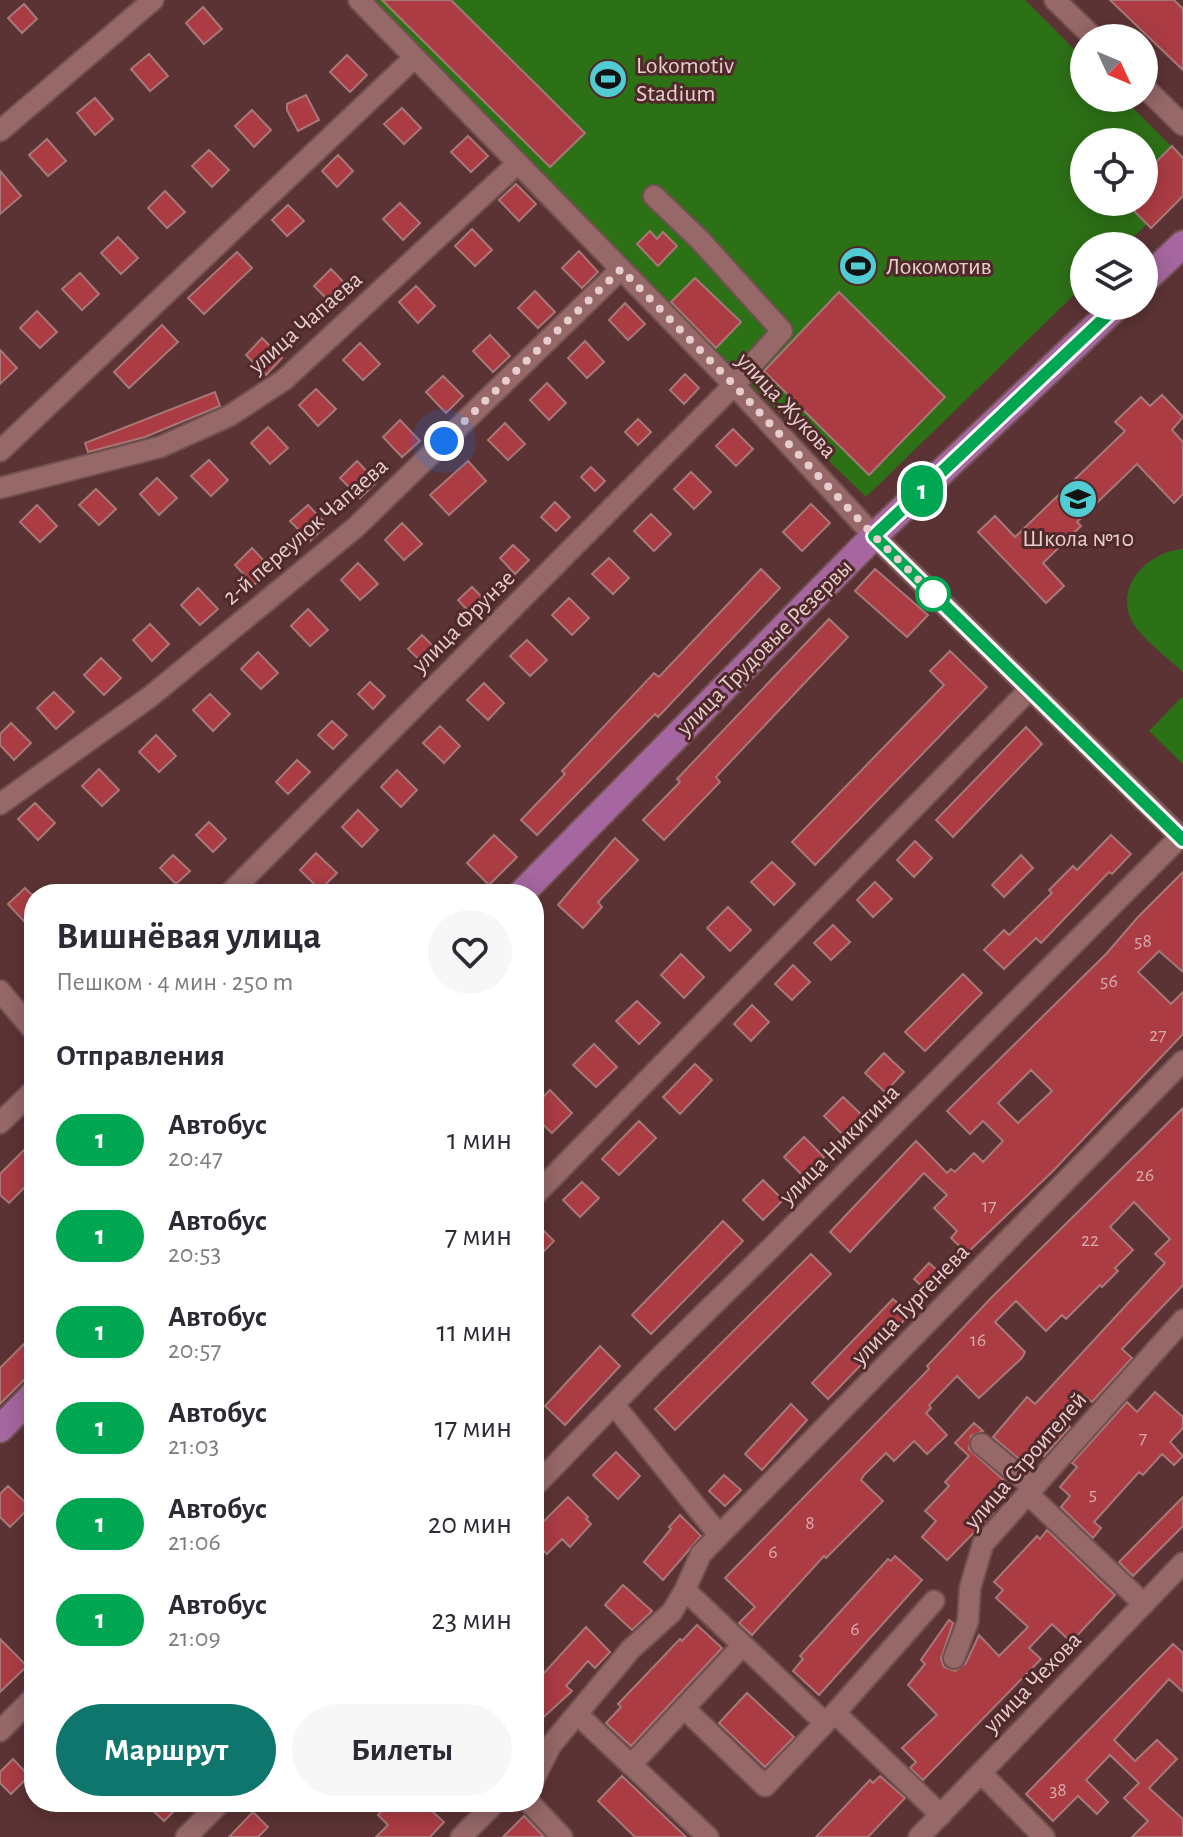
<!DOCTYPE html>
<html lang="ru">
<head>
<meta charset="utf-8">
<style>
	:root { --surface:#fff; --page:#f7f7f7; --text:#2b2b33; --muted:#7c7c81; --accent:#0f766e }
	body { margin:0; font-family:"Alegreya Sans",sans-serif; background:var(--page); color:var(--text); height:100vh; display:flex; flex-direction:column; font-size:30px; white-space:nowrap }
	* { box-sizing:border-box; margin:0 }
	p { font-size:26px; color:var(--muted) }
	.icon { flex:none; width:44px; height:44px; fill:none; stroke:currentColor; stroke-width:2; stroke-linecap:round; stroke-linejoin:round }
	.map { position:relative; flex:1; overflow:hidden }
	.side { position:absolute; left:24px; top:884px; width:520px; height:928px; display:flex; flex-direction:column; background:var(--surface); border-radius:32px; box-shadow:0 4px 20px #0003 }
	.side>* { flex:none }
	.badge { padding:0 16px; border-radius:26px; font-size:28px; line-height:52px }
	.needle { width:52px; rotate:134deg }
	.tools { position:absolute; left:1070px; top:24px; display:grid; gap:16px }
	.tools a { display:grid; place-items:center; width:88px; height:88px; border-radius:50%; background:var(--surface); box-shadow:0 4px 20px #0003; font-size:40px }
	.you { position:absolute; width:40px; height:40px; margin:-20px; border:6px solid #fff; border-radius:50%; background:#1a73e8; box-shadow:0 0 0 12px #1a73e833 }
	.map>.badge { position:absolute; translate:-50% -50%; box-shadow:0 0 0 4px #fff }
	h2 { padding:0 32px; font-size:30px; line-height:72px }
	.round { display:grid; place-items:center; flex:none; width:84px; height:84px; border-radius:42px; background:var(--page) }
	.overview { display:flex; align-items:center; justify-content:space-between; height:136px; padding:0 32px }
	h1 { font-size:38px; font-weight:600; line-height:60px }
	.button { display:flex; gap:16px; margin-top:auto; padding:16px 32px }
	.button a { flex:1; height:92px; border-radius:48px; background:var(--accent); color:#fff; font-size:32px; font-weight:600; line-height:92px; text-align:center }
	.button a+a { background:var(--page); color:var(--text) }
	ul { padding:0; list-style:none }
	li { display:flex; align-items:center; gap:24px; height:96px; padding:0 32px }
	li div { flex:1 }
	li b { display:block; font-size:30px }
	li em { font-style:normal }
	li .badge { min-width:88px; font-weight:700; text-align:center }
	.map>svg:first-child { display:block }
</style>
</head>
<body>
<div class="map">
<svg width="1183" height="1837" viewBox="0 0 1183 1837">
	<rect width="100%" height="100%" fill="#5c3334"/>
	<!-- green -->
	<path fill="#2d7117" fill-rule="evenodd" d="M 375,0 L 1025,0 L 1084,59 L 1084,98 L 1123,98 L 1183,158 L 1183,195 L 1151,228 L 1147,224 L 1124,246 L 1084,246 L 1084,285 L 866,497 L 669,305 ZM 1084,142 L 1144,142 L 1144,202 L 1084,202 Z
		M 1183,549 L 1183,672 C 1168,658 1150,645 1137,629 C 1109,592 1145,552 1183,549 Z
		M 1182,697 L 1183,699 L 1183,764 L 1149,731 Z"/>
	<!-- building -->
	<path fill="#ab3c44" stroke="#a77878" stroke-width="2" fill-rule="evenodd" d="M 382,0 L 451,0 L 585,133 L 550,167 Z
		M 1110,0 L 1174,0 L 1183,9 L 1183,70 Z
		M 24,4 L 37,19 L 22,33 L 8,18 Z
		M 203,7 L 222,29 L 204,44 L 186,23 Z
		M 149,54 L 168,76 L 150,91 L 131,69 Z
		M 347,55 L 367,75 L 350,92 L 330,72 Z
		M 306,95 L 319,120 L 298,131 L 287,110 L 287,104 Z
		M 95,98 L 113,119 L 95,135 L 77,113 Z
		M 402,108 L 421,128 L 404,144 L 384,124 Z
		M 252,110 L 271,130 L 254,147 L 235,126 Z
		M 468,136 L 488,156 L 471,172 L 451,152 Z
		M 47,139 L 66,161 L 48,176 L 29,155 Z
		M 1172,146 L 1183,158 L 1183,196 L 1151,228 L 1125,202 L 1144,202 L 1144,174 Z
		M 209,150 L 229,170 L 212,187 L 192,166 Z
		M 338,155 L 353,171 L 337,187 L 322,171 Z
		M 0,171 L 21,196 L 0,214 Z
		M 516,184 L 536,204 L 519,221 L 499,200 Z
		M 165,191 L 185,212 L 167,228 L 148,208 Z
		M 400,203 L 420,223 L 403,240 L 383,219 Z
		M 288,205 L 304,221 L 287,236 L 272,220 Z
		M 472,229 L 492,250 L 475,266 L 455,246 Z
		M 650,231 L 657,239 L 663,232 L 677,246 L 658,266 L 637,244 Z
		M 118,237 L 138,258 L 121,274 L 101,253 Z
		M 579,251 L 598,272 L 582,288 L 562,268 Z
		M 237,252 L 252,268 L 204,314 L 188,298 Z
		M 331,269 L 351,290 L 334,306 L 314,286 Z
		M 80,273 L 99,294 L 82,310 L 62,289 Z
		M 695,278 L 741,322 L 716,348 L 671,302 Z
		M 416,286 L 435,306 L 418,323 L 399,302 Z
		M 535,291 L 555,312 L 538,328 L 518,308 Z
		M 839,292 L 945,397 L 869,475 L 764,371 Z
		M 625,303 L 645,324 L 628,340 L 609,320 Z
		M 37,311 L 57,332 L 40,348 L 20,328 Z
		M 162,325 L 178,342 L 129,388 L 114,372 Z
		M 490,335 L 510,356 L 493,372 L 473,351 Z
		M 262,338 L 282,358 L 266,375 L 246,355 Z
		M 585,341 L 604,362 L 587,378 L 568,358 Z
		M 360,343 L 380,364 L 363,380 L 343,360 Z
		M 0,350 L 17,368 L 0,384 Z
		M 685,374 L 699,388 L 684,404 L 670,390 Z
		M 443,376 L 463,396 L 446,413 L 426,392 Z
		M 547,383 L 566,403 L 549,420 L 530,400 Z
		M 316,389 L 336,409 L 318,426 L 299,405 Z
		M 215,392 L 220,406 L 145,437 L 88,452 L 85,443 Z
		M 1162,395 L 1183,417 L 1172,430 L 1183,442 L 1183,494 L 1174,503 L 1137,464 L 1077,522 L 1081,526 L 1043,563 L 1064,586 L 1046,603 L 978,532 L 995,516 L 1015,537 L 1125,431 L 1115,422 L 1141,397 L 1150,406 Z
		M 638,419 L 651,432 L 638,445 L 625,432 Z
		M 400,420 L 420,441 L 402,457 L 383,437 Z
		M 505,423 L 525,444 L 508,460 L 488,440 Z
		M 268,427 L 288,448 L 270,464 L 251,443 Z
		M 733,429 L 753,449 L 736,466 L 716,446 Z
		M 209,460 L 228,480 L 211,496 L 191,476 Z
		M 357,461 L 377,482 L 360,498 L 340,478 Z
		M 468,461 L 486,481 L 449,515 L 430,495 Z
		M 591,467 L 605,481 L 595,491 L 581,477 Z
		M 691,472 L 711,492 L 694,509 L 674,489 Z
		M 157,478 L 177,498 L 159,515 L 140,494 Z
		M 96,489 L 116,509 L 99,525 L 79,505 Z
		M 555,502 L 570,517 L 556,531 L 541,517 Z
		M 811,504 L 830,523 L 802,551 L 783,532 Z
		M 37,505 L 57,526 L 40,542 L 20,522 Z
		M 308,505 L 327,525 L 310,541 L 290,521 Z
		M 651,514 L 671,534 L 654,551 L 634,531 Z
		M 402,523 L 422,544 L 404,560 L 385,540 Z
		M 513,545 L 529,560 L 515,574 L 500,558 Z
		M 252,548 L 271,568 L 254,585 L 235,565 Z
		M 609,558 L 629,578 L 613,594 L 592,574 Z
		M 358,563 L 378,584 L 360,600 L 341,580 Z
		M 761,569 L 780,588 L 658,717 L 655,714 L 537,835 L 521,820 L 565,774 L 562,771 L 654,673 L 659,677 Z
		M 875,569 L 928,615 L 907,637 L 855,591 Z
		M 472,587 L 485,600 L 471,614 L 458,600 Z
		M 198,588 L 218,609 L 200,625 L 181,605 Z
		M 569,598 L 589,618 L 572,635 L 552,615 Z
		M 308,609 L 328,630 L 310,646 L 291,626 Z
		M 829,619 L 848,637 L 716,777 L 720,782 L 664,840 L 643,820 L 680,782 L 677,779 Z
		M 150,624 L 169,644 L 152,661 L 133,640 Z
		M 422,635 L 437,650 L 424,664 L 408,649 Z
		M 527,640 L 547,660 L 530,676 L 510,656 Z
		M 950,651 L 987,687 L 815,865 L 792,842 L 944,685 L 930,671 Z
		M 258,652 L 278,673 L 261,689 L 241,669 Z
		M 101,658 L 121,678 L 104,695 L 84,675 Z
		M 370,682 L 385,696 L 373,709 L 358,694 Z
		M 484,683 L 504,703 L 488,720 L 467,700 Z
		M 54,692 L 74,712 L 56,729 L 37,708 Z
		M 210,694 L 230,714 L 213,731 L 193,710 Z
		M 332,721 L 347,735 L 333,749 L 318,735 Z
		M 11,723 L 31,743 L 14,760 L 0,745 L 0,734 Z
		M 440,726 L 460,746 L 444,763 L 423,743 Z
		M 1026,727 L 1042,744 L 953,837 L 936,820 Z
		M 156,735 L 176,756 L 159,772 L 139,752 Z
		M 297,760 L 310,772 L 288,794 L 276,782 Z
		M 99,769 L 119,790 L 102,806 L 82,786 Z
		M 397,770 L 417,790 L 401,807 L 381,787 Z
		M 35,803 L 55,823 L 38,840 L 18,819 Z
		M 358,810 L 378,830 L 362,847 L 342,827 Z
		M 209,822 L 226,839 L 213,852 L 196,835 Z
		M 494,835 L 517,857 L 489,885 L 467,863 Z
		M 1111,835 L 1131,854 L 1112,874 L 1109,872 L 1041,943 L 1036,938 L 1004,969 L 984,950 L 1004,930 L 1009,935 L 1052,893 L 1049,890 L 1073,866 L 1077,870 Z
		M 615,838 L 638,860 L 598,902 L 602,907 L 583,928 L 558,905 Z
		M 915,841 L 932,858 L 914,877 L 897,860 Z
		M 316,853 L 337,873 L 320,890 L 300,870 Z
		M 173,855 L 190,871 L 176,884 L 160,868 Z
		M 1021,855 L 1033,868 L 1004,897 L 992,885 Z
		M 772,862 L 795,884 L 774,905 L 751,882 Z
		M 1183,872 L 1183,972 L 1159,951 L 1138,972 L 1171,1004 L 1183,992 L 1183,1034 L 1052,1172 L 967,1253 L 951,1238 L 957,1231 L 934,1208 L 947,1195 L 924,1173 L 850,1252 L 830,1232 L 916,1141 L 947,1173 L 951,1169 L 955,1172 L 974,1153 L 983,1162 L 1003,1141 L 983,1121 L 970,1134 L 947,1111 L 1107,953 L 1138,917 ZM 1031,1070 L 1052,1091 L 1018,1123 L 998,1103 Z
		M 875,882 L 892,899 L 873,917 L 857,900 Z
		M 25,888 L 34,897 L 34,932 L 8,904 Z
		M 728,907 L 751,930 L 730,951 L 707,928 Z
		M 833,925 L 850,942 L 831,960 L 814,943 Z
		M 681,954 L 704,977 L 684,998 L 661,975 Z
		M 793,965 L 810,982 L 792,1000 L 775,984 Z
		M 963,974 L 982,993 L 925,1051 L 905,1032 Z
		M 637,1001 L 660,1023 L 639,1044 L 616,1021 Z
		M 752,1005 L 769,1022 L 751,1041 L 734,1024 Z
		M 594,1044 L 617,1067 L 596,1087 L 573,1065 Z
		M 884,1053 L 904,1072 L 885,1092 L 865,1073 Z
		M 695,1064 L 712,1080 L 680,1114 L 663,1097 Z
		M 550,1090 L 572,1113 L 552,1133 L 534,1116 L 534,1106 Z
		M 843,1097 L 863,1116 L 844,1136 L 824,1116 Z
		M 1183,1108 L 1183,1285 L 1122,1349 L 1132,1358 L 1092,1402 L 1083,1395 L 1061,1419 L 1070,1427 L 1044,1456 L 1036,1449 L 1024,1463 L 993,1437 L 1027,1397 L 1035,1404 L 1165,1263 L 1155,1254 L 1170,1239 L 1134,1202 L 1110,1227 L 1133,1250 L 1115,1268 L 1118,1271 L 1102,1287 L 1100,1285 L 1066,1319 L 1062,1315 L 1046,1331 L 1016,1301 L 995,1322 L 1025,1352 L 1022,1358 L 979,1398 L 957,1376 L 929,1405 L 931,1408 L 926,1413 L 947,1435 L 927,1454 L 914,1441 L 894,1461 L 886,1453 L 864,1475 L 861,1480 L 883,1501 L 826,1558 L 824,1556 L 752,1635 L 739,1623 L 755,1607 L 725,1578 L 929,1369 L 927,1366 L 991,1298 Z
		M 639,1121 L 656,1138 L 619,1175 L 602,1159 Z
		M 804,1137 L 824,1157 L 804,1177 L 784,1157 Z
		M 34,1140 L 34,1178 L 9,1203 L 0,1195 L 0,1174 Z
		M 763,1180 L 783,1200 L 763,1220 L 743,1200 Z
		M 582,1182 L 599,1198 L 580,1217 L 563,1200 Z
		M 534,1221 L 554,1241 L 534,1261 Z
		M 723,1221 L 743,1241 L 651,1334 L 632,1315 Z
		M 811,1254 L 831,1274 L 675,1430 L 655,1409 Z
		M 929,1263 L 946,1278 L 930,1294 L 914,1279 Z
		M 893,1299 L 910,1314 L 828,1399 L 812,1383 Z
		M 24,1344 L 34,1354 L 34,1370 L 0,1404 L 0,1368 Z
		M 600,1346 L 620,1366 L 565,1425 L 545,1406 Z
		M 1155,1392 L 1183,1417 L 1183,1428 L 1170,1442 L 1183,1456 L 1174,1465 L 1162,1454 L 1143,1475 L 1139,1472 L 1094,1522 L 1101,1528 L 1093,1538 L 1061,1507 L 1070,1496 L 1060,1487 L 1077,1467 L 1072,1463 L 1127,1402 L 1137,1412 Z
		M 791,1404 L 807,1420 L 762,1470 L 745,1454 Z
		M 974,1423 L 983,1431 L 971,1436 L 969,1449 L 1007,1483 L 986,1506 L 993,1513 L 947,1560 L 922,1537 L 936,1521 L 925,1511 L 949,1486 L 945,1482 L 969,1456 L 955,1443 Z
		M 616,1452 L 640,1476 L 618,1499 L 593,1475 Z
		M 724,1475 L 741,1490 L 725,1506 L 709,1491 Z
		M 8,1486 L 30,1507 L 10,1527 L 0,1517 L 0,1494 Z
		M 568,1497 L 588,1517 L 586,1519 L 591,1524 L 570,1547 L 562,1539 L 547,1554 L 544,1551 L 534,1562 L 534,1531 Z
		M 1183,1497 L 1183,1526 L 1133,1576 L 1119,1562 Z
		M 680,1515 L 701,1536 L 663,1580 L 644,1562 L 671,1529 L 669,1527 Z
		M 1047,1530 L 1115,1595 L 1071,1642 L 1052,1624 L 1029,1648 L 1041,1659 L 923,1780 L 910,1768 L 916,1762 L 902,1748 L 937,1715 L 908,1685 L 925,1664 L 921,1660 L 949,1620 L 953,1623 L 941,1659 L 944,1667 L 955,1671 L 966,1663 L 979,1635 L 999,1656 L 1028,1627 L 996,1598 L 1003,1590 L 994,1582 L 1037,1536 L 1040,1539 Z
		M 895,1556 L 922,1580 L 819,1695 L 793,1671 L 803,1659 L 800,1656 L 888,1559 L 891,1561 Z
		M 623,1585 L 652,1611 L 632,1630 L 605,1605 Z
		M 697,1625 L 722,1648 L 631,1746 L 606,1723 L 621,1707 L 618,1704 L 640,1681 L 680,1639 L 682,1641 Z
		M 586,1627 L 610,1652 L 595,1668 L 588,1661 L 566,1686 L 572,1691 L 534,1726 L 534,1684 Z
		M 0,1639 L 27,1666 L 0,1692 Z
		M 1173,1644 L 1183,1653 L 1183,1692 L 1169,1679 L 1114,1740 L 1135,1761 L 1157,1740 L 1177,1759 L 1149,1788 L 1183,1819 L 1183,1837 L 1132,1837 L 1148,1821 L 1124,1798 L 1139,1783 L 1110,1755 L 1086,1780 L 1108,1802 L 1097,1814 L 1078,1796 L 1053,1821 L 1026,1794 Z
		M 747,1693 L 794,1737 L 765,1767 L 719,1723 Z
		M 13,1759 L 29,1776 L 11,1794 L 0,1783 L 0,1772 Z
		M 622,1776 L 686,1837 L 635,1837 L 598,1801 Z
		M 880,1776 L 905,1798 L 868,1837 L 816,1837 L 870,1780 L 873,1783 Z
		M 144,1802 L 183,1802 L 164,1821 Z
		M 390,1802 L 422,1802 L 444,1822 L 430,1837 L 376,1837 L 388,1825 L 378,1815 Z
		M 253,1812 L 268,1827 L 258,1837 L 229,1837 Z
		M 524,1816 L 544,1837 L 503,1837 Z"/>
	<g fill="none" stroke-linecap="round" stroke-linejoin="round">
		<defs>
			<path id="minor" d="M 359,0 L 734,385 L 874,536 L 1183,839
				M 1055,0 L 1094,38
				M 1144,87 L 1183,125
				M 0,131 L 153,0
				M 0,451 L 414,58
				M 0,488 L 160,447 L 229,416 L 284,380 L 518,163
				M 0,804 L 151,696 L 356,527 L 621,269
				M 229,894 L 734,385 L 782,331 L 700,240 L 654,196
				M 0,991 L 34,1031
				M 0,1123 L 34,1090
				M 534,1196 L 1030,689
				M 615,1406 L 719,1535
				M 981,1444 L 1034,1488
				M 534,1487 L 652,1365 L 771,1248 L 1180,837
				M 1028,1494 L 1144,1604
				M 685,1590 L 825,1723 L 835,1713 L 941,1815
				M 954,1658 L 968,1621 L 970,1588 L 983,1544 L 1183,1320
				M 685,1709 L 765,1786 L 825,1723
				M 835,1713 L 934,1601
				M 577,1714 L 708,1837
				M 0,1731 L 34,1697
				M 631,1765 L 743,1645
				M 981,1773 L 1044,1837
				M 534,1779 L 551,1745 L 631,1649 L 672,1612 L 685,1590 L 701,1554 L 1183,1061
				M 529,1802 L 562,1837
				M 186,1837 L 221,1802
				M 461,1837 L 496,1802
				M 919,1837 L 1183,1563"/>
			<path id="major" d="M 1144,281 L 1183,244
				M 521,894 L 874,536 L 1117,306
				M 0,1429 L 34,1394"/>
		</defs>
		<!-- minor casing -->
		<use href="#minor" stroke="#715050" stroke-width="24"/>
		<!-- major casing -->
		<use href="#major" stroke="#715050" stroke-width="30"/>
		<!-- minor -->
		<use href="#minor" stroke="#966868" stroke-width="20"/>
		<!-- major -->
		<use href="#major" stroke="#a6669f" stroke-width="26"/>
	</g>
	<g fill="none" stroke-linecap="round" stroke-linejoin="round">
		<defs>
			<path id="line" d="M 1117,306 L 874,536 L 1183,840"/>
		</defs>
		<!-- line casing -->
		<use href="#line" stroke="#fff" stroke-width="18"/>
		<!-- line -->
		<use href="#line" stroke="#00a651" stroke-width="12"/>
		<!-- walk -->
		<path stroke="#e7cdcd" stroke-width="8" stroke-dasharray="0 14.4" d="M 444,441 L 621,269 L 734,385 L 874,536 L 933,594"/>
	</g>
	<!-- icons -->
	<defs>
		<symbol id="stadium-disc" viewBox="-11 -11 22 22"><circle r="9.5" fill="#51ccd2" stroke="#50292a"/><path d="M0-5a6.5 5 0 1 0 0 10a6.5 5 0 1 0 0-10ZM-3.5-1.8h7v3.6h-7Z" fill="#111"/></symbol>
		<symbol id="school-disc" viewBox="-11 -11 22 22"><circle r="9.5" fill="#51ccd2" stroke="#50292a"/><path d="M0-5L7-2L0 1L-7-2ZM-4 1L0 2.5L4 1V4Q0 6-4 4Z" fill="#111"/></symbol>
	</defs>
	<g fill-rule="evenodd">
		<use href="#stadium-disc" x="586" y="57" width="44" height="44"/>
		<use href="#stadium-disc" x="836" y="244" width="44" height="44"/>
		<use href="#school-disc" x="1056" y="477" width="44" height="44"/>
	</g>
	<!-- markers -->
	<circle fill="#fff" stroke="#00a651" stroke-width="4" cx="933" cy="594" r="16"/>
	<g text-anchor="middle" stroke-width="6" stroke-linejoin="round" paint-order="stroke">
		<!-- number labels -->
		<g font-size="20" fill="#d8a9ab">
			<text x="1143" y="947">58</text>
			<text x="1109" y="987">56</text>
			<text x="1158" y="1041">27</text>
			<text x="1145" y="1181">26</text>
			<text x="989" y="1212">17</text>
			<text x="1090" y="1246">22</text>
			<text x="978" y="1346">16</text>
			<text x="1143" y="1444">7</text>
			<text x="1093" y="1500">5</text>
			<text x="810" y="1529">8</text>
			<text x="773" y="1558">6</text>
			<text x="855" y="1635">6</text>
			<text x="1058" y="1796">38</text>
		</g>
		<!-- poi labels -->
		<g font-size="24" fill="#e7cdcd" stroke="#50292a" text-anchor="start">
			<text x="636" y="73">Lokomotiv<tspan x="636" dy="28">Stadium</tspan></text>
			<text x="886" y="274">Локомотив</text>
			<text x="1078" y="546" text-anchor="middle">Школа №10</text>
		</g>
		<!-- street labels -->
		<g font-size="24" fill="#e7cdcd" stroke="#50292a">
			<text transform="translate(305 322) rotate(-41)" y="8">улица Чапаева</text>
			<text transform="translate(787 405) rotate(47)" y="8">улица Жукова</text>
			<text transform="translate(305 531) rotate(-41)" y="8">2-й переулок Чапаева</text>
			<text transform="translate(463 621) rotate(-45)" y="8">улица Фрунзе</text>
			<text transform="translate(764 647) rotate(-45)" y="8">улица Трудовые Резервы</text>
			<text transform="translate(839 1144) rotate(-45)" y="8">улица Никитина</text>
			<text transform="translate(910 1304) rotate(-46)" y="8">улица Тургенева</text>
			<text transform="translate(1025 1460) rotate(-49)" y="8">улица Строителей</text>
			<text transform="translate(1032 1682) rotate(-46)" y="8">улица Чехова</text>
		</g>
	</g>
</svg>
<div class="tools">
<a><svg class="needle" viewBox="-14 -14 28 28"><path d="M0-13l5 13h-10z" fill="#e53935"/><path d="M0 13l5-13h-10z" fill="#7c7c81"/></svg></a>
<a><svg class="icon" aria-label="locate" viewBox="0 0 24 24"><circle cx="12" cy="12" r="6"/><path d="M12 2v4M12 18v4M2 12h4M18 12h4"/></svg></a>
<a><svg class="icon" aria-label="layers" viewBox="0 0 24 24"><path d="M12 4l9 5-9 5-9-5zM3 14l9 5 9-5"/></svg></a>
</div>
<div class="you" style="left:444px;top:441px"></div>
<b class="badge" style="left:922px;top:491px;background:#00a651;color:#fff">1</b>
<section class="side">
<div class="overview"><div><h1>Вишнёвая улица</h1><p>Пешком · 4 мин · 250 m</p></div><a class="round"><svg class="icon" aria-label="heart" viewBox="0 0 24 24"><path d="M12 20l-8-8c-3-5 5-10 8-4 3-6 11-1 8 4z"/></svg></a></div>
<h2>Отправления</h2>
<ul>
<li><span class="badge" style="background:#00a651;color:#fff">1</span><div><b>Автобус</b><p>20:47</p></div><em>1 мин</em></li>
<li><span class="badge" style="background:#00a651;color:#fff">1</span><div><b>Автобус</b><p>20:53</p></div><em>7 мин</em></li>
<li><span class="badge" style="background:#00a651;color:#fff">1</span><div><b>Автобус</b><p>20:57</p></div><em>11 мин</em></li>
<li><span class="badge" style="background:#00a651;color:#fff">1</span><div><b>Автобус</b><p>21:03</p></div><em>17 мин</em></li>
<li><span class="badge" style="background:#00a651;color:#fff">1</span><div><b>Автобус</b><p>21:06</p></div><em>20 мин</em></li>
<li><span class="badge" style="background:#00a651;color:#fff">1</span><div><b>Автобус</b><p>21:09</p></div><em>23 мин</em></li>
</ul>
<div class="button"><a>Маршрут</a><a>Билеты</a></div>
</section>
</div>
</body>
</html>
